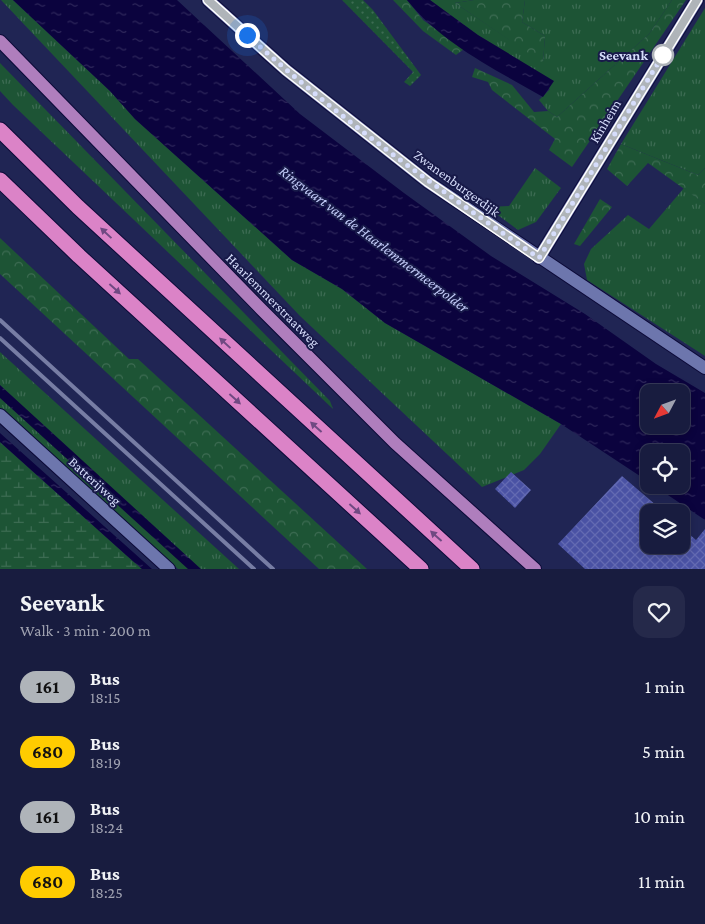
<!DOCTYPE html>
<html lang="en">
<head>
<meta charset="utf-8">
<style>
	:root { --surface:#181c3f; --page:#25294a; --text:#f1f3f6; --muted:#9fa1b0; --line:#363a59 }
	body { margin:0; font-family:"Crimson Pro",serif; background:var(--page); color:var(--text); height:100vh; display:flex; flex-direction:column; font-size:19px; white-space:nowrap }
	* { box-sizing:border-box; margin:0 }
	p { font-size:16px; color:var(--muted) }
	.icon { flex:none; width:28px; height:28px; fill:none; stroke:currentColor; stroke-width:2; stroke-linecap:round; stroke-linejoin:round }
	.map { position:relative; height:569px; overflow:hidden }
	.panel { display:flex; flex-direction:column; background:var(--surface); flex:1 }
	.panel>* { flex:none }
	.badge { padding:0 10px; border-radius:16px; font-size:18px; line-height:32px }
	.needle { width:32px; rotate:229deg }
	.buttons { position:absolute; left:640px; top:384px; display:grid; gap:10px }
	.buttons a { display:grid; place-items:center; width:50px; height:50px; border-radius:10px; background:var(--surface); box-shadow:0 2px 8px #0003,0 0 0 1px var(--line); font-size:25px }
	.you { position:absolute; width:25px; height:25px; margin:-12px; border:4px solid #fff; border-radius:50%; background:#1a73e8; box-shadow:0 0 0 8px #1a73e833 }
	.map>.badge { position:absolute; translate:-50% -50%; box-shadow:0 0 0 2px #fff }
	.round { display:grid; place-items:center; flex:none; width:52px; height:52px; border-radius:15px; background:var(--page) }
	.head { display:flex; align-items:center; justify-content:space-between; height:85px; padding:0 20px }
	h1 { font-size:24px; font-weight:700; line-height:38px }
	ul { padding:0; list-style:none }
	li { display:flex; align-items:center; gap:15px; height:65px; padding:0 20px }
	li div { flex:1 }
	li b { display:block; font-size:19px }
	li em { font-style:normal }
	li .badge { min-width:55px; font-weight:700; text-align:center }
	.map>svg:first-child { display:block }
</style>
</head>
<body>
<div class="map">
<svg width="705" height="569" viewBox="0 0 705 569">
	<defs>
		<pattern id="grass-tufts" width="24" height="20" patternUnits="userSpaceOnUse" patternTransform="scale(1.25)"><rect width="24" height="20" fill="#1d5435"/><path d="M3 7l-1-3M5 7V3M7 7l1-3M15 17l-1-3M17 17v-4M19 17l1-3" fill="none" stroke="#3d6c53"/></pattern>
		<pattern id="forest-crowns" width="20" height="18" patternUnits="userSpaceOnUse" patternTransform="scale(1.25)"><rect width="20" height="18" fill="#1d5435"/><path d="M2 6a3 3 0 1 1 6 0M12 15a3 3 0 1 1 6 0" fill="none" stroke="#3d6c53"/></pattern>
		<pattern id="wetland-marsh" width="20" height="14" patternUnits="userSpaceOnUse" patternTransform="scale(1.25)"><rect width="20" height="14" fill="#1d5435"/><path d="M1 5h8M5 5V1M11 12h8M15 12V8" fill="none" stroke="#3d6c53"/></pattern>
		<pattern id="park-dots" width="8" height="8" patternUnits="userSpaceOnUse" patternTransform="scale(1.25)"><rect width="8" height="8" fill="#1d5435"/><path d="M2 2h.1M6 6h.1" fill="none" stroke="#3d6c53" stroke-width="1.8" stroke-linecap="round"/></pattern>
		<pattern id="water-ripples" width="26" height="14" patternUnits="userSpaceOnUse" patternTransform="scale(1.25)"><rect width="26" height="14" fill="#0b033e"/><path d="M2 4q2-2 4 0t4 0M15 11q2-2 4 0t4 0" fill="none" stroke="#2e275b"/></pattern>
		<pattern id="building-cross-hatch" width="8" height="8" patternUnits="userSpaceOnUse" patternTransform="scale(1.25)"><rect width="8" height="8" fill="#4a52a4"/><path d="M0 0l8 8M0 8l8-8" fill="none" stroke="#636ab2"/></pattern>
	</defs>
	<rect width="100%" height="100%" fill="#202554"/>
	<!-- grass -->
	<path fill="url(#grass-tufts)" d="M 1,0 L 13,0 L 110,91 L 135,119 L 292,260 L 342,289 L 385,323 L 561,424 L 540,454 L 524,470 L 482,487 L 300,316 Z
		M 430,0 L 474,0 L 455,3 L 543,62 L 545,36 L 522,22 L 525,0 L 672,0 L 649,34 L 557,117 L 548,111 L 539,100 L 550,89 Z
		M 705,8 L 705,168 L 698,175 L 621,144 Z
		M 0,63 L 330,401 L 333,409 L 13,105 L 0,91 Z
		M 535,168 L 561,188 L 536,222 L 518,230 L 487,207 L 509,206 Z
		M 684,188 L 705,204 L 705,356 L 587,280 L 584,264 L 591,249 L 628,215 L 649,229 Z
		M 0,352 L 239,569 L 178,569 L 0,408 Z"/>
	<!-- forest -->
	<path fill="url(#forest-crowns)" d="M 393,0 L 407,0 L 423,20 L 464,49 L 456,55 L 423,31 Z
		M 474,0 L 525,0 L 522,22 L 545,36 L 543,63 L 455,3 Z
		M 672,0 L 686,0 L 572,167 L 549,150 L 555,139 L 492,90 L 488,82 L 472,77 L 475,68 L 512,85 L 534,112 L 548,111 L 557,117 L 649,34 Z
		M 621,144 L 698,175 L 705,168 L 705,204 L 648,163 L 627,186 L 607,169 Z
		M 600,199 L 612,207 L 580,246 L 574,244 Z
		M 0,238 L 129,359 L 138,359 L 367,569 L 319,569 L 0,274 Z"/>
	<!-- wetland -->
	<path fill="url(#wetland-marsh)" d="M 0,442 L 126,555 L 142,569 L 0,569 Z"/>
	<!-- park -->
	<path fill="url(#park-dots)" d="M 342,0 L 363,0 L 373,10 L 421,75 L 410,86 L 404,82 L 413,72 Z"/>
	<!-- water -->
	<path fill="url(#water-ripples)" fill-rule="evenodd" d="M 13,0 L 177,0 L 300,114 L 404,193 L 491,256 L 585,314 L 656,364 L 705,393 L 705,520 L 653,485 L 681,485 L 681,452 L 649,452 L 649,482 L 561,424 L 385,323 L 342,289 L 292,260 L 135,119 L 110,91 ZM 681,392 L 681,425 L 649,425 L 649,392 Z
		M 407,0 L 430,0 L 478,35 L 554,81 L 543,97 C 496,70 441,43 407,0 Z
		M 0,385 L 201,569 L 188,569 L 0,398 Z
		M 0,433 L 152,569 L 142,569 L 126,555 L 0,442 Z"/>
	<!-- building -->
	<path fill="url(#building-cross-hatch)" d="M 511,472 L 531,490 L 515,508 L 495,489 Z
		M 622,476 L 664,512 L 649,512 L 649,545 L 681,545 L 681,527 L 696,540 L 705,529 L 705,569 L 585,569 L 558,544 Z"/>
	<g fill="none" stroke-linecap="round" stroke-linejoin="round">
		<defs>
			<path id="minor" d="M 208,0 L 286,70 L 428,182 L 705,368
				M 539,258 L 697,0
				M 0,415 L 169,569"/>
			<path id="major" d="M 0,41 L 262,310 L 395,443 L 535,569"/>
			<path id="highway" d="M 0,130 L 78,207 L 472,569
				M 0,180 L 79,256 L 421,569"/>
		</defs>
		<!-- minor casing -->
		<use href="#minor" stroke="#0c0a38" stroke-width="14"/>
		<!-- major casing -->
		<use href="#major" stroke="#0c0a38" stroke-width="14"/>
		<!-- highway casing -->
		<use href="#highway" stroke="#0c0a38" stroke-width="17"/>
		<!-- minor -->
		<use href="#minor" stroke="#6d76ad" stroke-width="12"/>
		<!-- major -->
		<use href="#major" stroke="#af7ebd" stroke-width="12"/>
		<!-- highway -->
		<use href="#highway" stroke="#db83c7" stroke-width="15"/>
		<!-- rail -->
		<path stroke="#777da4" stroke-width="4" d="M 0,320 L 273,569
			M 0,338 L 254,569"/>
	</g>
	<!-- one-way arrows -->
	<defs><path id="oneway-solid" d="M-6-.8H1V-3.2L6.5 0L1 3.2V.8H-6Z" transform="scale(1.25)"/></defs>
	<g fill="#704982">
		<use href="#oneway-solid" transform="translate(106 233) rotate(-137)"/>
		<use href="#oneway-solid" transform="translate(115 289) rotate(42)"/>
		<use href="#oneway-solid" transform="translate(225 343) rotate(-137)"/>
		<use href="#oneway-solid" transform="translate(235 399) rotate(42)"/>
		<use href="#oneway-solid" transform="translate(316 427) rotate(-138)"/>
		<use href="#oneway-solid" transform="translate(355 509) rotate(42)"/>
		<use href="#oneway-solid" transform="translate(436 536) rotate(-138)"/>
	</g>
	<g fill="none" stroke-linecap="round" stroke-linejoin="round">
		<defs>
			<path id="line" d="M 208,0 L 286,70 L 428,182 L 539,258 L 697,0"/>
		</defs>
		<!-- line casing -->
		<use href="#line" stroke="#fff" stroke-width="11"/>
		<!-- line -->
		<use href="#line" stroke="#afb4b9" stroke-width="8"/>
		<!-- walk -->
		<path stroke="#d6ddfb" stroke-width="5" stroke-dasharray="0 9" d="M 247,35 C 338,118 438,189 539,258 L 663,55"/>
	</g>
	<!-- markers -->
	<circle fill="#fff" stroke="#afb4b9" stroke-width="2.5" cx="663" cy="55" r="10"/>
	<g text-anchor="middle" stroke-width="4" stroke-linejoin="round" paint-order="stroke">
		<!-- stop labels -->
		<g font-size="14" font-weight="bold" fill="#d6ddfb" stroke="#181a49" text-anchor="end">
			<text x="648" y="60">Seevank</text>
		</g>
		<!-- street labels -->
		<g font-size="14" fill="#d6ddfb" stroke="#181a49">
			<text transform="translate(605 121) rotate(-59)" y="5">Kinheim</text>
			<text transform="translate(457 183) rotate(36)" y="5">Zwanenburgerdijk</text>
			<text transform="translate(273 300) rotate(45)" y="5">Haarlemmerstraatweg</text>
			<text transform="translate(95 481) rotate(42)" y="5">Batterijweg</text>
		</g>
		<!-- water labels -->
		<g font-size="15" font-style="italic" fill="#c2cbf8" stroke="#181a49">
			<text transform="translate(374 239) rotate(37)" y="5">Ringvaart van de Haarlemmermeerpolder</text>
		</g>
	</g>
</svg>
<div class="buttons">
<a><svg class="needle" viewBox="-14 -14 28 28"><path d="M0-13l5 13h-10z" fill="#e53935"/><path d="M0 13l5-13h-10z" fill="#9fa1b0"/></svg></a>
<a><svg class="icon" aria-label="locate" viewBox="0 0 24 24"><circle cx="12" cy="12" r="6"/><path d="M12 2v4M12 18v4M2 12h4M18 12h4"/></svg></a>
<a><svg class="icon" aria-label="layers" viewBox="0 0 24 24"><path d="M12 4l9 5-9 5-9-5zM3 14l9 5 9-5"/></svg></a>
</div>
<div class="you" style="left:247px;top:35px"></div>
</div>
<section class="panel">
<div class="head"><div><h1>Seevank</h1><p>Walk · 3 min · 200 m</p></div><a class="round"><svg class="icon" aria-label="heart" viewBox="0 0 24 24"><path d="M12 20l-8-8c-3-5 5-10 8-4 3-6 11-1 8 4z"/></svg></a></div>
<ul>
<li><span class="badge" style="background:#afb4b9;color:#111">161</span><div><b>Bus</b><p>18:15</p></div><em>1 min</em></li>
<li><span class="badge" style="background:#fc0;color:#111">680</span><div><b>Bus</b><p>18:19</p></div><em>5 min</em></li>
<li><span class="badge" style="background:#afb4b9;color:#111">161</span><div><b>Bus</b><p>18:24</p></div><em>10 min</em></li>
<li><span class="badge" style="background:#fc0;color:#111">680</span><div><b>Bus</b><p>18:25</p></div><em>11 min</em></li>
</ul>
</section>
</body>
</html>
